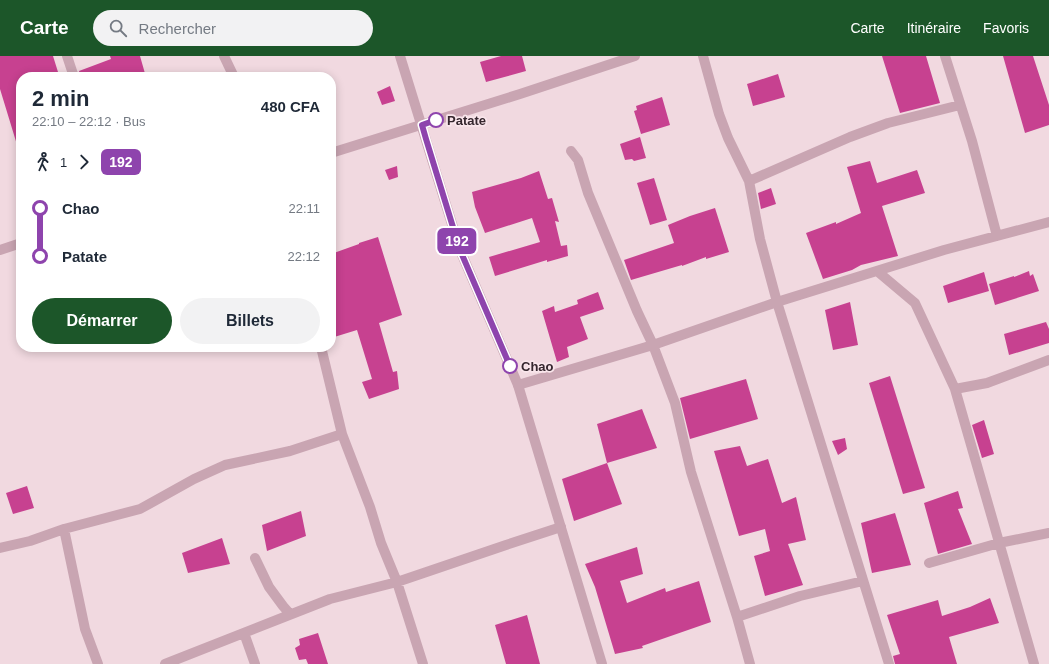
<!DOCTYPE html>
<html lang="fr">
<head>
<meta charset="utf-8">
<style>
	:root { --surface:#fff; --page:#f2f2f3; --text:#1f2937; --muted:#747a83; --accent:#1c5629 }
	body { margin:0; font-family:Arial,sans-serif; background:var(--page); color:var(--text); height:100vh; display:flex; flex-direction:column; font-size:15px; white-space:nowrap }
	* { box-sizing:border-box; margin:0 }
	p { font-size:13px; color:var(--muted) }
	.icon { flex:none; width:22px; height:22px; fill:none; stroke:currentColor; stroke-width:2; stroke-linecap:round; stroke-linejoin:round }
	.map { position:relative; flex:1; overflow:hidden }
	.drawer { position:absolute; left:16px; top:16px; width:320px; height:280px; display:flex; flex-direction:column; background:var(--surface); border-radius:16px; box-shadow:0 2px 10px #0003 }
	.drawer>* { flex:none }
	.badge { padding:0 8px; border-radius:6px; font-size:14px; line-height:26px }
	.map>.badge { position:absolute; translate:-50% -50%; box-shadow:0 0 0 2px #fff }
	.legs { display:flex; align-items:center; gap:6px; height:44px; padding:0 16px; font-size:13px }
	.legs p { margin-inline-start:auto }
	.overview { display:flex; align-items:center; justify-content:space-between; height:68px; padding:0 16px }
	h1 { font-size:22px; font-weight:700; line-height:30px }
	.cta { display:flex; gap:8px; margin-top:auto; padding:8px 16px }
	.cta a { flex:1; height:46px; border-radius:24px; background:var(--accent); color:#fff; font-size:16px; font-weight:700; line-height:46px; text-align:center }
	.cta a+a { background:var(--page); color:var(--text) }
	ul { padding:0 16px; list-style:none }
	li { display:flex; align-items:center; gap:14px; height:48px; font-size:15px }
	li i { display:grid; place-items:center; width:6px; height:100%; margin:0 5px; background:currentColor }
	li i::after { content:''; width:10px; height:10px; margin:-5px; border:3px solid; border-radius:50%; background:var(--surface) }
	li p { margin-inline-start:auto }
	li:first-child i { background:linear-gradient(#0000 50%,currentColor 0) }
	li:last-child i { background:linear-gradient(currentColor 50%,#0000 0) }
	header { display:flex; align-items:center; gap:24px; box-sizing:border-box; height:56px; padding:0 20px; background:var(--accent); color:#fff }
	header strong { font-size:19px }
	nav { display:flex; gap:22px; margin-inline-start:auto; font-size:14px }
	.search { width:280px; height:36px; background:var(--page); display:flex; align-items:center; gap:10px; box-sizing:border-box; padding:0 14px; border-radius:22px; color:var(--muted); font-size:15px }
	.map>svg:first-child { display:block }
</style>
</head>
<body>
<header>
<strong>Carte</strong>
<div class="search"><svg class="icon" aria-label="search" viewBox="0 0 24 24"><circle cx="10" cy="10" r="6"/><path d="M15 15l6 6"/></svg>Rechercher</div>
<nav><a>Carte</a><a>Itinéraire</a><a>Favoris</a></nav>
</header>
<div class="map">
<svg width="1049" height="608" viewBox="0 0 1049 608">
	<rect width="100%" height="100%" fill="#f1d9e0"/>
	<!-- building -->
	<path fill="#c74190" d="M 0,0 L 53,0 L 58,16 L 43,21 L 21,21 L 21,92 L 18,92 L 0,33 Z
		M 110,0 L 140,0 L 146,21 L 80,21 L 79,15 L 111,3 Z
		M 501,0 L 522,0 L 526,15 L 486,26 L 480,6 Z
		M 882,0 L 926,0 L 940,47 L 900,57 Z
		M 1003,0 L 1033,0 L 1049,49 L 1049,69 L 1025,77 Z
		M 778,18 L 785,41 L 753,50 L 747,28 Z
		M 390,30 L 395,45 L 382,49 L 377,36 Z
		M 662,41 L 670,69 L 641,78 L 634,55 L 637,54 L 636,50 Z
		M 640,81 L 646,102 L 634,105 L 632,103 L 625,104 L 620,88 Z
		M 870,105 L 877,127 L 917,114 L 925,137 L 882,150 L 898,200 L 861,209 L 852,214 L 823,223 L 806,177 L 836,166 L 836,168 L 861,157 L 847,111 Z
		M 397,110 L 398,121 L 389,124 L 385,114 Z
		M 539,115 L 548,143 L 552,142 L 559,166 L 555,165 L 561,190 L 567,189 L 568,200 L 547,206 L 547,204 L 495,220 L 489,201 L 540,186 L 532,162 L 485,177 L 475,151 L 472,136 L 521,122 Z
		M 654,122 L 667,164 L 650,169 L 637,127 Z
		M 771,132 L 776,148 L 761,153 L 758,137 Z
		M 715,152 L 729,196 L 706,203 L 706,201 L 682,210 L 682,209 L 631,224 L 624,204 L 674,187 L 668,169 L 690,160 Z
		M 378,181 L 402,259 L 379,267 L 393,316 L 397,315 L 399,333 L 369,343 L 362,326 L 372,323 L 357,274 L 331,282 L 331,198 L 359,188 L 359,187 Z
		M 1029,215 L 1030,220 L 1033,218 L 1039,235 L 995,249 L 989,228 L 1014,220 L 1014,221 Z
		M 984,216 L 989,235 L 948,247 L 943,230 Z
		M 598,236 L 604,253 L 580,261 L 588,283 L 567,291 L 569,301 L 557,306 L 542,255 L 554,250 L 555,256 L 578,248 L 577,244 Z
		M 850,246 L 858,289 L 833,294 L 825,254 Z
		M 1046,266 L 1049,273 L 1049,287 L 1009,299 L 1004,278 Z
		M 890,320 L 925,432 L 903,438 L 869,327 Z
		M 746,323 L 758,363 L 690,383 L 680,342 Z
		M 642,353 L 657,392 L 607,407 L 597,368 Z
		M 984,364 L 994,398 L 982,402 L 972,369 Z
		M 845,382 L 847,393 L 838,399 L 832,385 Z
		M 740,390 L 747,410 L 768,403 L 782,447 L 796,441 L 806,484 L 788,488 L 803,529 L 765,540 L 754,500 L 770,495 L 765,473 L 739,480 L 714,395 Z
		M 607,407 L 622,448 L 574,465 L 562,423 Z
		M 27,430 L 34,452 L 13,458 L 6,437 Z
		M 958,435 L 963,452 L 958,453 L 972,488 L 938,498 L 924,447 Z
		M 301,455 L 306,480 L 267,495 L 262,469 Z
		M 895,457 L 911,509 L 872,517 L 861,467 Z
		M 222,482 L 230,508 L 188,517 L 182,497 Z
		M 637,491 L 643,518 L 620,525 L 627,547 L 665,532 L 666,536 L 699,525 L 711,566 L 642,590 L 643,592 L 615,598 L 595,531 L 585,508 Z
		M 990,542 L 999,567 L 949,581 L 957,608 L 895,608 L 893,600 L 900,598 L 887,559 L 938,544 L 942,560 L 970,551 Z
		M 527,559 L 540,608 L 506,608 L 495,569 Z
		M 318,577 L 328,608 L 308,608 L 306,603 L 299,604 L 295,592 L 300,589 L 299,583 Z"/>
	<g fill="none" stroke-linecap="round" stroke-linejoin="round">
		<!-- minor -->
		<path stroke="#c9a5b2" stroke-width="10" d="M 67,0 L 74,21
			M 224,0 L 234,21
			M 703,0 L 719,58 L 728,82 L 749,125 L 760,183 L 777,246 L 889,608
			M 945,0 L 972,85 L 997,180
			M 571,95 L 578,104 L 588,137 L 637,255 L 653,289 L 675,347 L 691,416 L 737,561 L 750,608
			M 331,97 L 520,38 L 635,0
			M 749,125 L 850,81 L 888,67 L 960,49
			M 0,194 L 21,187
			M 877,215 L 915,247 L 955,333 L 1034,608
			M 321,291 L 342,378 L 370,451 L 381,487 L 397,526 L 423,608
			M 518,329 L 653,289 L 777,246 L 944,194 L 1049,166
			M 955,333 L 987,327 L 1049,304
			M 64,473 L 85,573 L 98,608
			M 0,492 L 30,485 L 64,473 L 140,453 L 194,423 L 225,409 L 290,395 L 342,378
			M 255,502 L 269,531 L 283,550 L 290,558
			M 929,507 L 999,487 L 1049,477
			M 737,561 L 800,540 L 863,525
			M 244,577 L 255,608
			M 165,608 L 330,543 L 397,526 L 506,489 L 561,471"/>
		<!-- tertiary -->
		<path stroke="#c9a5b2" stroke-width="10" d="M 400,0 L 460,194 L 518,329 L 602,608"/>
	</g>
	<g fill="none" stroke-linecap="round" stroke-linejoin="round">
		<defs>
			<path id="line-1" d="M 436,64 L 422,69 L 426,83 L 460,194 L 510,310"/>
		</defs>
		<!-- line-1 casing -->
		<use href="#line-1" stroke="#fff" stroke-width="9"/>
		<!-- line-1 -->
		<use href="#line-1" stroke="#8e44ad" stroke-width="6"/>
	</g>
	<!-- markers -->
	<g fill="#fff" stroke="#8e44ad" stroke-width="2">
		<circle cx="436" cy="64" r="7"/>
		<circle cx="510" cy="310" r="7"/>
	</g>
	<g text-anchor="middle" stroke-width="3.5" stroke-linejoin="round" paint-order="stroke">
		<!-- stop labels -->
		<g font-size="13" font-weight="bold" fill="#35262e" stroke="#f9e5eb" text-anchor="start">
			<text x="447" y="69">Patate</text>
			<text x="521" y="315">Chao</text>
		</g>
	</g>
</svg>
<b class="badge" style="left:457px;top:185px;background:#8e44ad;color:#fff">192</b>
<section class="drawer">
<div class="overview"><div><h1>2 min</h1><p>22:10 – 22:12 · Bus</p></div><b>480 CFA</b></div>
<div class="legs"><svg class="icon" aria-label="walk" viewBox="0 0 24 24"><circle cx="13" cy="4" r="2"/><path d="M13 8l-2 6 4 7M11 14l-3 7M7 12l3-4h3l4 4"/></svg>1<svg class="icon" aria-label="forward" viewBox="0 0 24 24"><path d="M9 5l7 7-7 7"/></svg><b class="badge" style="background:#8e44ad;color:#fff">192</b></div>
<ul>
<li><i style="color:#8e44ad"></i><b>Chao</b><p>22:11</p></li>
<li><i style="color:#8e44ad"></i><b>Patate</b><p>22:12</p></li>
</ul>
<div class="cta"><a>Démarrer</a><a>Billets</a></div>
</section>
</div>
</body>
</html>
